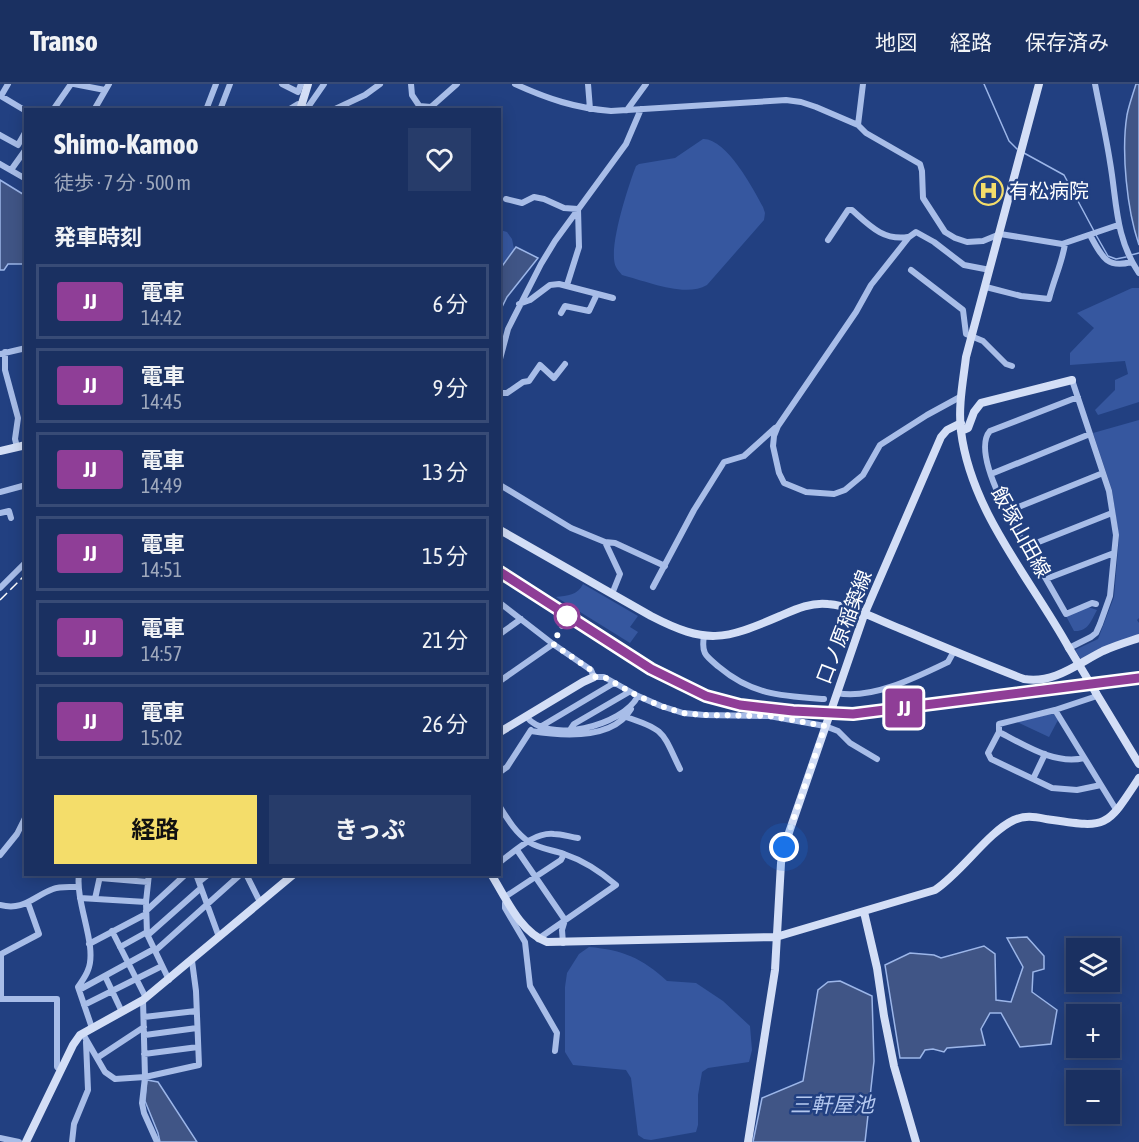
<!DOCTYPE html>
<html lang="ja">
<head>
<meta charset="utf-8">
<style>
	:root { --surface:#1a3061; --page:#273c6a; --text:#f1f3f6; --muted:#9fa9bd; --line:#384b76; --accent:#f4dd6a }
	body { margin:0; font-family:"Asap Condensed","Noto Sans JP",sans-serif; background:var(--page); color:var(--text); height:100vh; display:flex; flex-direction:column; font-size:22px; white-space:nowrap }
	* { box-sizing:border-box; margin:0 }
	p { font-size:20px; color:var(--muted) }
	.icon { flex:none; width:33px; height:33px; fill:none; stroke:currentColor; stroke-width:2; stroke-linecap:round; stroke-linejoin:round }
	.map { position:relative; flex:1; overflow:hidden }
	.sheet { position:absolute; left:24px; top:24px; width:477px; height:768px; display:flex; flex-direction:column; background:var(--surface); border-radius:0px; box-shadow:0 3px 15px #0003,0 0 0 2px var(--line) }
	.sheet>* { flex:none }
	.badge { padding:0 12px; border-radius:4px; font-size:21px; line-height:39px }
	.fabs { position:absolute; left:1066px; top:854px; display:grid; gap:12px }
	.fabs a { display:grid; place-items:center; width:54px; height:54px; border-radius:0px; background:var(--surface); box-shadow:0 3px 15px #0003,0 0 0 2px var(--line); font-size:30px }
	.you { position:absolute; width:30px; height:30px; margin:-15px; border:4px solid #fff; border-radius:50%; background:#1a73e8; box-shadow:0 0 0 9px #1a73e833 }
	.map>.badge { position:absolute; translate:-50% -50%; box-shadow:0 0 0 3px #fff }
	h2 { padding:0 30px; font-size:22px; line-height:54px }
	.round { display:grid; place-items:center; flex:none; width:63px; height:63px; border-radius:0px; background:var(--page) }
	.overview { display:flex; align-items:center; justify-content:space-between; height:102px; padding:0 30px }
	h1 { font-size:28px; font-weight:700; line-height:45px }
	.button { display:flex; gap:12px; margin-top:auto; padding:12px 30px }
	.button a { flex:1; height:69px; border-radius:0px; background:var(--accent); color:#111; font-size:24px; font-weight:700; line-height:69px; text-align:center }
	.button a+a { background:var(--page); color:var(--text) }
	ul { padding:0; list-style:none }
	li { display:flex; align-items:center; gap:18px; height:75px; margin:0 12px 9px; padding:0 18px; border:3px solid var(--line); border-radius:0px }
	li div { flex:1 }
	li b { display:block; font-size:22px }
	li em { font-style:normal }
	li .badge { min-width:66px; font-weight:700; text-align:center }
	header { display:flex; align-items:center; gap:36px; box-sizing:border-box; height:84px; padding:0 30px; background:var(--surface); border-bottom:2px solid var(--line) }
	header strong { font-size:28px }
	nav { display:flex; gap:33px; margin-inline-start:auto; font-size:21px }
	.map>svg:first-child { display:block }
</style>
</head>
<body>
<header>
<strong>Transo</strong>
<nav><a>地図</a><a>経路</a><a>保存済み</a></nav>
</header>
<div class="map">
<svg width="1139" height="1058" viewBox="0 0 1139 1058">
	<rect width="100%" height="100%" fill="#224081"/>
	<!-- green -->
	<path fill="#36579f" d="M 703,55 C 726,54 753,104 763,123 L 765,129 L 764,136 L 707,201 C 685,214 646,197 622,191 C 620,188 617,186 616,183 C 607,166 629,100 636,82 L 639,80 L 675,74 Z
		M 500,146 L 507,148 L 512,155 L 515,170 L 500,190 Z
		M 1132,204 L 1139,204 L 1139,318 L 1098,331 L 1095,326 L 1115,306 L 1115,296 L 1128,290 L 1125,277 L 1070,281 L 1070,269 L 1094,244 L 1077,229 Z
		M 1139,336 L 1139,534 L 1137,536 L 1139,539 L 1139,551 L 1081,575 L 1075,566 L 1098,555 L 1114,513 L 1119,454 L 1112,406 L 1093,349 Z
		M 583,500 L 638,532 L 630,543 L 638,548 L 630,559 L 556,513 C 567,512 578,511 583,500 Z
		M 1088,523 L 1097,526 C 1091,537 1088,548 1074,547 L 1066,532 Z
		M 1050,630 L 1054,630 L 1058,636 L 1049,653 L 1017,638 Z
		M 589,863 C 623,866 642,874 667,897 L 696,899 L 723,917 L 750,942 L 752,966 L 749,978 L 708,984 L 702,988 L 698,1011 L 698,1041 L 696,1048 L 651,1056 L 644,1055 L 638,1051 L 631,994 L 626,986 L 573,981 L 565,968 L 565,903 L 567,889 L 579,870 Z"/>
	<!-- water -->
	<path fill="#405586" stroke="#9cb6e9" stroke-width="1.5" d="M 1136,0 L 1139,0 L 1139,161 C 1127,126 1121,68 1127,31 C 1129,21 1133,10 1136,0 Z
		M 0,96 L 26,112 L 25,180 L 8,180 L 4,186 L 0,186 Z
		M 516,163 L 538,174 L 507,213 L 500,227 L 500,185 Z
		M 1027,853 L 1044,872 L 1044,885 L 1033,888 L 1032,908 L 1057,926 L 1051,960 L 1020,963 L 1001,929 L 990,929 L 981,945 L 985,961 L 947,964 L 944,968 L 933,965 L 925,966 L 920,974 L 900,974 L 885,881 L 910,869 L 934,871 L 941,874 L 984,862 L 995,870 L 996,916 L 1011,918 L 1023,883 L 1007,854 Z
		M 840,897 L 872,912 L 874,977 L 865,1058 L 753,1058 L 762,1014 L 803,997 L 818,906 L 828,898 Z
		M 147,996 L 158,998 L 197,1058 L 160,1058 L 158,1049 L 145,1017 Z"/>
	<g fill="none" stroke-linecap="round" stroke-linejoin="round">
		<!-- stream -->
		<path stroke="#9cb6e9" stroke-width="1.5" d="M 984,0 L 1009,57 L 1017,65
			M 1024,69 L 1064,91 L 1094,147
			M 1096,151 L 1108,172 L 1116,175 L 1126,173
			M 1131,171 L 1139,169"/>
		<!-- street -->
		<path stroke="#a8bde8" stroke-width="6" d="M 8,0 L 1,12 L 26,27
			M 74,0 L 105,6
			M 282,0 L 298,8 L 301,0
			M 411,0 L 412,11 L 420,23
			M 515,0 C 548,15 575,24 611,27 L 786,16 L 801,18 L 816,23 L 858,41 L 866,49 L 920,80 L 922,87 L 923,114 L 945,148 L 955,154 L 967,158 L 983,157 L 1000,150 L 1062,160 L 1118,141
			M 588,0 L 590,25
			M 1095,0 C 1100,26 1106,52 1110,78 C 1117,118 1115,154 1139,189
			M 419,22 L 431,23 L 457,0
			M 53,26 L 71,0
			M 94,26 L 109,0
			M 206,26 L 216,0
			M 220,26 L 230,0
			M 288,26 L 298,20 L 312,26
			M 306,26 L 324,0
			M 333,26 L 365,11 L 380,0
			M 627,26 L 646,0
			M 858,41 L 863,0
			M 0,51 L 18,61 L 26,47
			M 0,80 L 26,95
			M 11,86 L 26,65
			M 506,115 L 522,119 L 534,113 L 544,115 L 564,124 L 578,125 L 579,163 L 567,201
			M 1090,151 C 1101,171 1106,185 1131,178
			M 828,156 L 848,126 L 852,126 C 869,141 883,157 908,153
			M 911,186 L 963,226 L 966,250 L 983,257 L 1006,280 L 1012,282
			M 986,203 L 1021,212 L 1049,215 C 1054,195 1062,179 1065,160
			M 519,220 L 530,216 L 550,201 L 559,200 L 613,214
			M 561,229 L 565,222 L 589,227 L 597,210
			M 5,268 L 5,286 L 18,334 L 15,355 L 17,363
			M 0,270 L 26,264
			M 500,275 L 508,245 L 541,180 L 555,157 L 626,60 L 641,25
			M 500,309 L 507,309 L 523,298 L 529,297 L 540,281 L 554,294 L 565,280
			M 960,313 L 927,331 L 880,361 L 863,391 L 845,406 L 834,410 L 806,408 L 784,399 L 779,389 L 773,362 L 774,352 L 778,342 L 856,228 L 871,201 L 909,153 L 916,148 L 934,158 L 964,181 L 990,186
			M 1078,313 L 990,347 C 967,373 1031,470 1046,495 L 1114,469
			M 991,390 L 1090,350
			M 500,401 L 571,444 L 605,458 L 615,459 L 665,482
			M 0,408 L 26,401
			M 1006,428 L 1103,389
			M 0,429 L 9,427 L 11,434
			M 605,458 L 620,490 L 612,510
			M 1026,463 L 1112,429
			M 1046,495 L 1066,530 L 1092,519 L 1096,520
			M 653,503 L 694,426 L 724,378 L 744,372 L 775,344
			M 0,504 L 26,478
			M 500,519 L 553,560 L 591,586 L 594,593 L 604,593 L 638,612 L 661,622 L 683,629 L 704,631 L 769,632 L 825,642 L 838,647 L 850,659 L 877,675
			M 500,550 L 521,535
			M 704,552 C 701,570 706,572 719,583 C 752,611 782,612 824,615
			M 1069,564 L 1091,553 L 1096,549 L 1100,540 L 1110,512 L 1116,451 L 1109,407 L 1072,296
			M 500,597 L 553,560
			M 837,609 C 871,616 917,593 948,578 L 954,567
			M 1055,626 L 1101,701 L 1077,706 L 1052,704 L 991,675 L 988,669 L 999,648 L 999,640 Z
			M 1055,626 L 1097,612
			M 526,632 C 547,661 623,642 638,612
			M 626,633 C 666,646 662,648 680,685
			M 540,643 L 614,599
			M 570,646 L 574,640 L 629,608
			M 531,647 C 562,652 613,656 631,625
			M 999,648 C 1025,661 1054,681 1084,674
			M 500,688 L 507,683 L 531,646
			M 1033,695 L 1045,670
			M 1101,701 L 1117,727
			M 500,723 C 508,736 516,749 529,758 C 540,765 553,766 564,770 C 582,776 602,789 616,801 L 538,855
			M 517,766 L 565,836 L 562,846 L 563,859
			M 0,771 L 17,750 L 26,732
			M 500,778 C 515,767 534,748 554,750 C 562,750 570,753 578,754
			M 79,790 C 75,819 98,862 88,886 C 86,892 82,897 78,903 L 92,944
			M 149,790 L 146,818 L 147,850 L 169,896
			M 196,790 L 219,853
			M 246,790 L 260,818
			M 100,794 L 148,798
			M 199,798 L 209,790
			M 505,813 L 561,776 L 564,770
			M 80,814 L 146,818
			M 95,815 L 100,792
			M 507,817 L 505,819 L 505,824 L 525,858 L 530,902 L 557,949 L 555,967
			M 0,821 C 24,827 32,813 53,805 C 60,802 70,803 77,803
			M 146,827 L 186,790
			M 112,847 L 146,914
			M 148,851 L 201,804
			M 89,860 L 146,830
			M 120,863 L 147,848
			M 155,867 L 241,790
			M 105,892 L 122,928
			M 79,906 L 154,865
			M 0,915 L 57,915 L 57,983 L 61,986
			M 1,915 L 1,870 L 39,850 L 28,819
			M 143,916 L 145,993 L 142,1019 L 144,1029 L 157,1058
			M 84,921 L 162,882
			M 144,933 L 196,927
			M 83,950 L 105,988 L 115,995 L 145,993 L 199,981 L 196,907 L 192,877
			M 145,951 L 197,944
			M 144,970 L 198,963
			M 97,974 L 144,943
			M 0,1054 L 19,1058
			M 72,1058 L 74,1040 L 88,1006 L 86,958"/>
		<!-- secondary -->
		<path stroke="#d3def6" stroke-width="8" d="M 1039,0 L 966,273 C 963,298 958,322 961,347 C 971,428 1031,495 1069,564
			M 300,26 L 308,0
			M 961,347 L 968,344 L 974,328 L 981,319 L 1072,296
			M 0,367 L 26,361
			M 500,446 L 651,532 C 707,561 724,556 780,532 C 796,525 811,518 828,520 C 853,522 878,536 901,545 C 942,562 982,579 1024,595 C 1054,600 1077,580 1103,567 C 1114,562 1127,558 1139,554
			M 1096,609 L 1139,680
			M 500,648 L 583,598 L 594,593
			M 491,790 C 506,814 520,848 547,858 L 776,853 L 935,806 C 962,788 988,748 1014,736 C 1025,731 1035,733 1046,735 C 1107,744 1105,746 1139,694
			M 864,828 L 877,884 L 884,932 L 894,982 L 916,1058
			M 26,1058 L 73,961 L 80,951 L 143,916 L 294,790
			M 748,1058 L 775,886 L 781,779 L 784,763 L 864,531 L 941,353 L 947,346 L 961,339"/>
		<!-- rail -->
		<path stroke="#fff" stroke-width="1.5" stroke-dasharray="10 4.5" stroke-linecap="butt" d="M 500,488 L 651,585 L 706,612 L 740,621 L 793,627 L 853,630 L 1139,594
			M 0,516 L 26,490"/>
		<!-- secondary-bridge -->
		<path stroke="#d3def6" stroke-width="8" d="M 1069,564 L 1096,609"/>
	</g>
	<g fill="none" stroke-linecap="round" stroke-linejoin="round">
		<defs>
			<path id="line" d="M 500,488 L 651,585 L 706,612 L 740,621 L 793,627 L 853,630 L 1139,594"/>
		</defs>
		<!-- line casing -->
		<use href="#line" stroke="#fff" stroke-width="14"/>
		<!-- line -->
		<use href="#line" stroke="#8f3e97" stroke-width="9"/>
		<!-- walk -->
		<path stroke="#fff" stroke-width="6" stroke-dasharray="0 10.8" d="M 567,532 L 553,560 L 591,586 L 594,593 L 604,593 L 638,612 L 661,622 L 683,629 L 704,631 L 769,632 L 825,642 L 784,763"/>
	</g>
	<!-- icons -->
	<defs>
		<symbol id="hospital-ring" viewBox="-11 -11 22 22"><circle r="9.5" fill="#224081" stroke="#f4dd6a" stroke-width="1.5"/><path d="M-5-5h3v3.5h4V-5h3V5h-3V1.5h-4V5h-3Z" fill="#f4dd6a"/></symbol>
	</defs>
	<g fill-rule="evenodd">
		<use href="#hospital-ring" x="972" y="90" width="33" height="33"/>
	</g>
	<!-- markers -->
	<circle fill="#fff" stroke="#8f3e97" stroke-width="3" cx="567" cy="532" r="12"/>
	<g text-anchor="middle" stroke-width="5" stroke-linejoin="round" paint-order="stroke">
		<!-- poi labels -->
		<g font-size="20" fill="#fff" stroke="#224081" text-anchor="start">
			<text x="1009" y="114">有松病院</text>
		</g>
		<!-- street labels -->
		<g font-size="20" fill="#fff" stroke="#224081">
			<text transform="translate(1021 448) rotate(61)" y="7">飯塚山田線</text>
			<text transform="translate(844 543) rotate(-69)" y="7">口ノ原稲築線</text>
		</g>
		<!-- water labels -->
		<g font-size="21" font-style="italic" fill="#b4c8ef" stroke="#224081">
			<text x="832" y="1028">三軒屋池</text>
		</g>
	</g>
</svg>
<div class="fabs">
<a><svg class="icon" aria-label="layers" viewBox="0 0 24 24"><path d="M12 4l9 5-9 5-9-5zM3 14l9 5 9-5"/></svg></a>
<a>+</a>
<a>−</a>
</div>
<div class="you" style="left:784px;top:763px"></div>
<b class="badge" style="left:904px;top:624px;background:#8f3e97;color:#fff">JJ</b>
<section class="sheet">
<div class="overview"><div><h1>Shimo-Kamoo</h1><p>徒歩 · 7 分 · 500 m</p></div><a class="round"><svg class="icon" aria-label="heart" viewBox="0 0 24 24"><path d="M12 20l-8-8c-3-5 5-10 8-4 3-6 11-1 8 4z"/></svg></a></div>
<h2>発車時刻</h2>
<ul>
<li><span class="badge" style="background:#8f3e97;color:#fff">JJ</span><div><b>電車</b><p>14:42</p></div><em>6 分</em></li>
<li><span class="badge" style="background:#8f3e97;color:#fff">JJ</span><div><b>電車</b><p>14:45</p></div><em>9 分</em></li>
<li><span class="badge" style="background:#8f3e97;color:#fff">JJ</span><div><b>電車</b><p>14:49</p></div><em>13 分</em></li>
<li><span class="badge" style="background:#8f3e97;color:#fff">JJ</span><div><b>電車</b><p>14:51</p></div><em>15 分</em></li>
<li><span class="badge" style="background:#8f3e97;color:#fff">JJ</span><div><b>電車</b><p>14:57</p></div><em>21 分</em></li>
<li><span class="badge" style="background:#8f3e97;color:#fff">JJ</span><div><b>電車</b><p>15:02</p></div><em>26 分</em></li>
</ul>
<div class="button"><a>経路</a><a>きっぷ</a></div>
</section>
</div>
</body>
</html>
